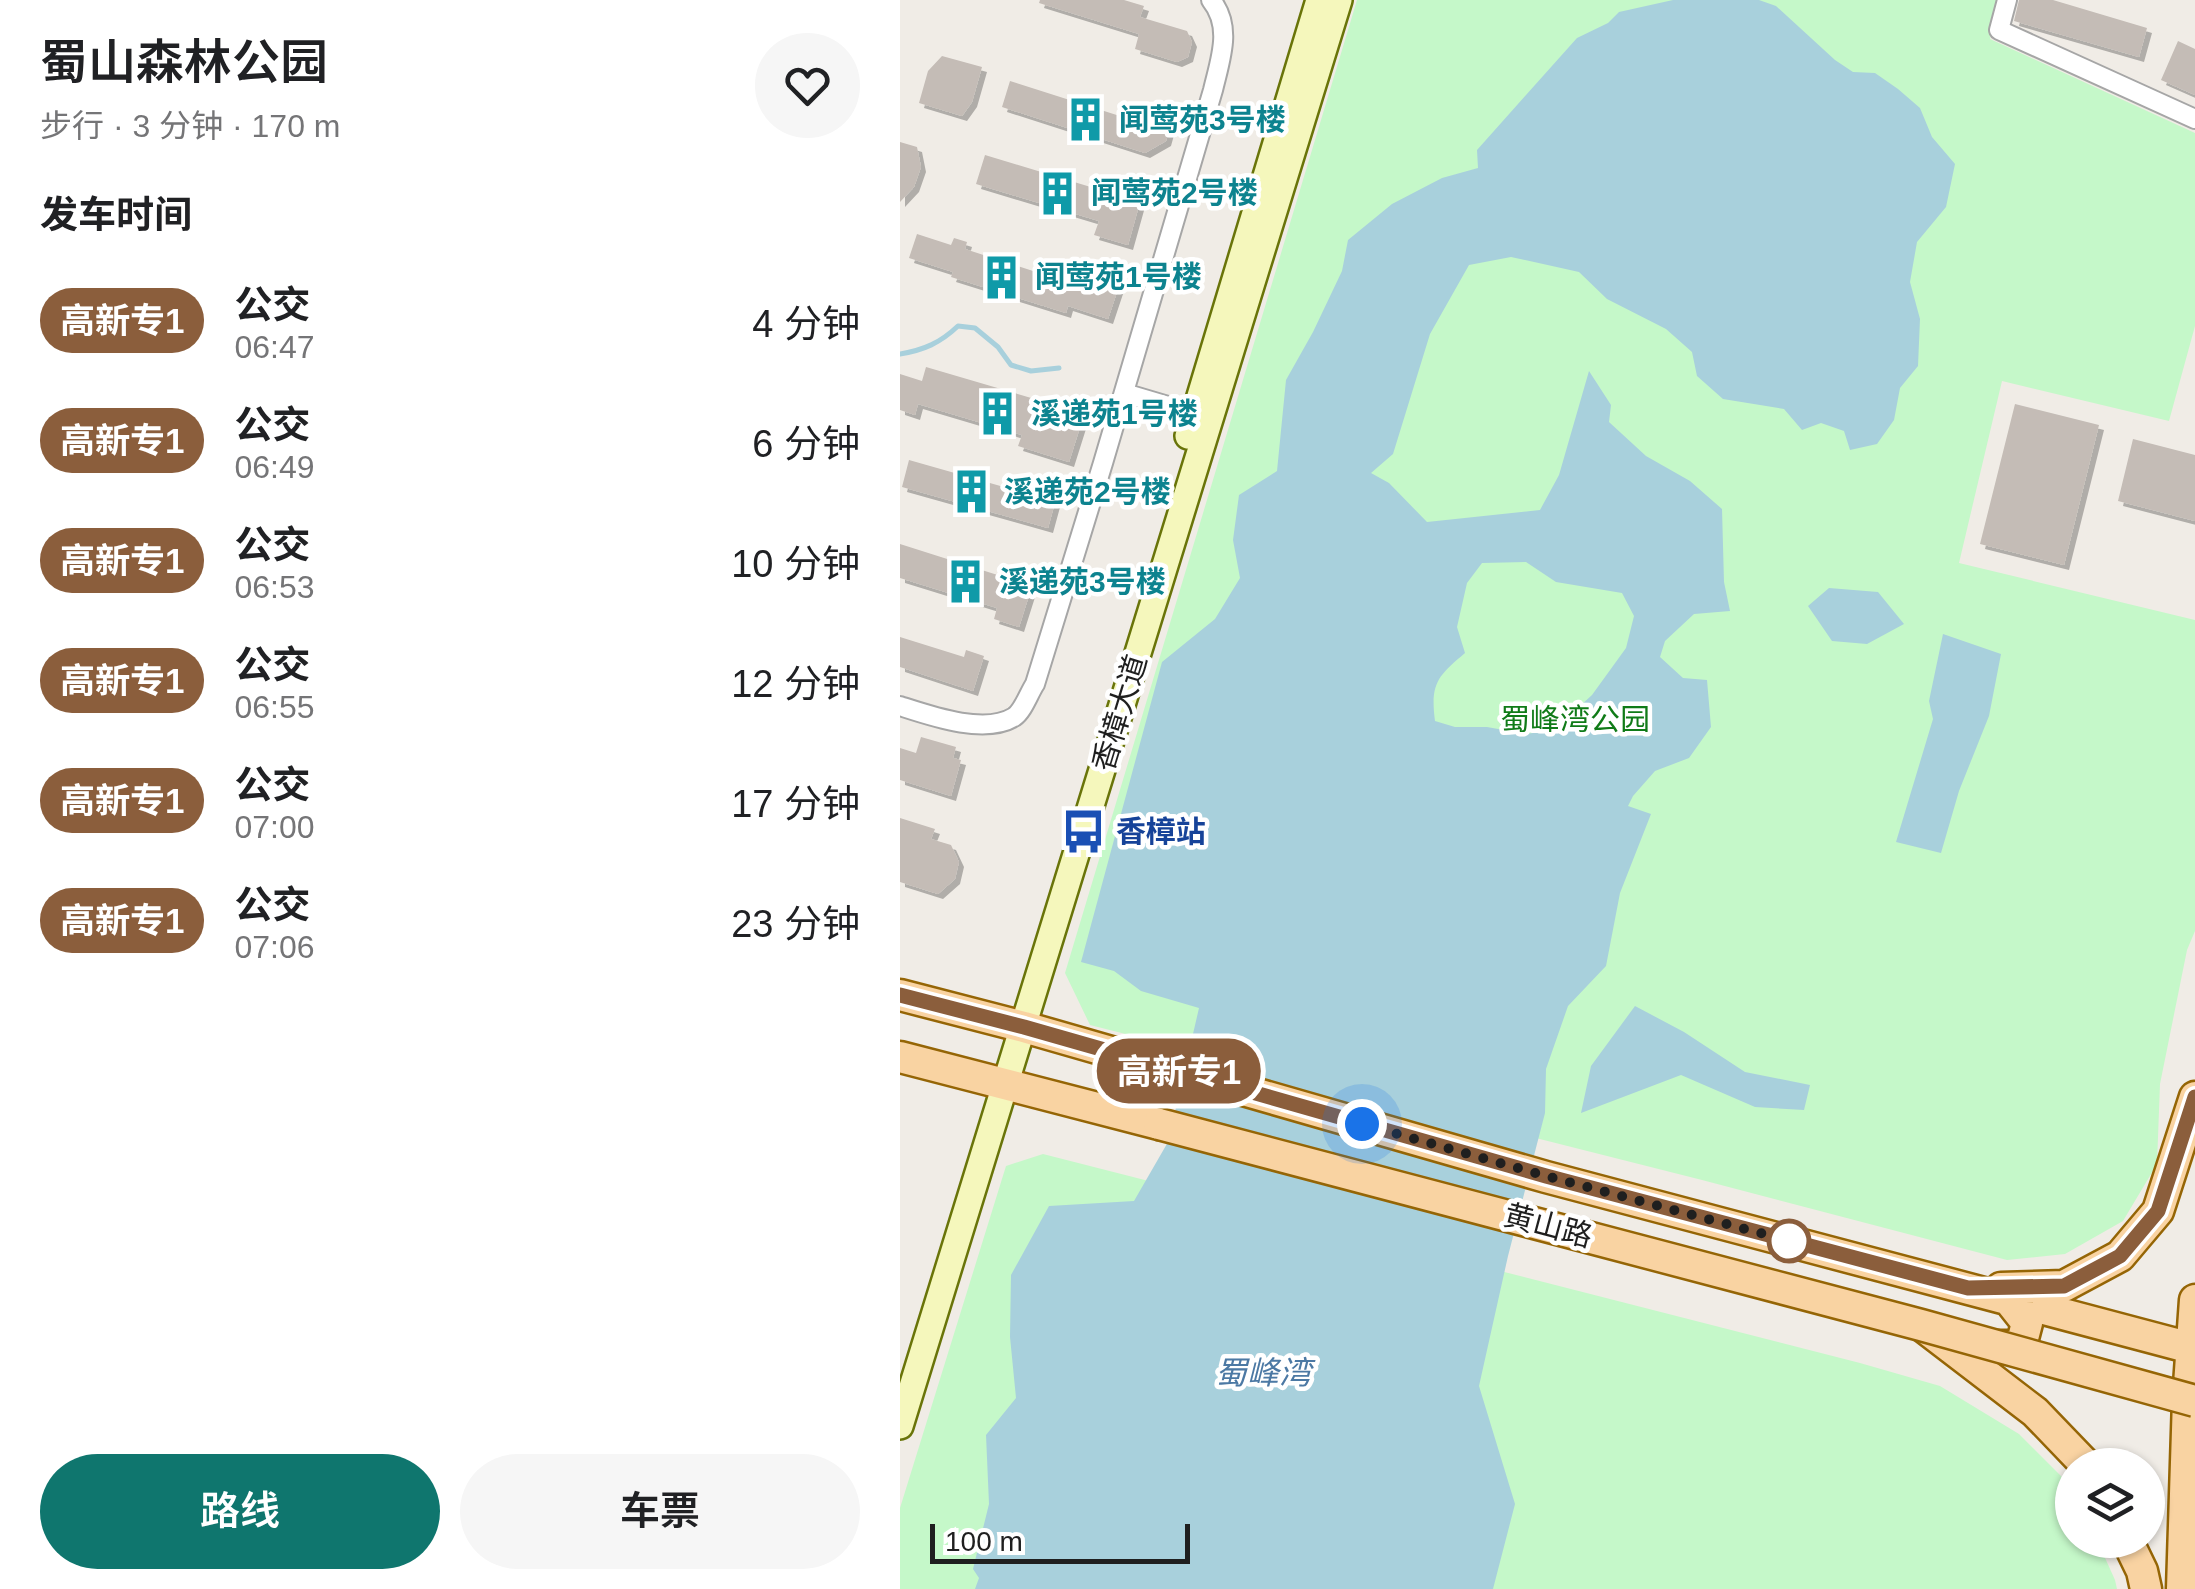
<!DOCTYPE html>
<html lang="zh">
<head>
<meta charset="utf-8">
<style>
	:root { --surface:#fff; --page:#f6f6f6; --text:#202124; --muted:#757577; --accent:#0f766e }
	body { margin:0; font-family:Helvetica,"Noto Sans SC",sans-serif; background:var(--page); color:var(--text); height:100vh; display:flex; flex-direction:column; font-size:38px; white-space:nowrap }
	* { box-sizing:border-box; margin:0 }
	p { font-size:32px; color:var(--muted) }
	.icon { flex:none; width:55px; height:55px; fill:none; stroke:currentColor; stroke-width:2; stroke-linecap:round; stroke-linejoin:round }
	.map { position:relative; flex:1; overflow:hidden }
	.side { display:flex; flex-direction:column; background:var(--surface); width:900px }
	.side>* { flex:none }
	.badge { padding:0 20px; border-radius:32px; font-size:35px; line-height:65px }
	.buttons { position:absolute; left:1155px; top:1448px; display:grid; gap:20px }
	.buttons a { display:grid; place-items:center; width:110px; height:110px; border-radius:50%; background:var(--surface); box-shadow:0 2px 8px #0004; font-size:50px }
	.scale { position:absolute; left:30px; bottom:25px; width:260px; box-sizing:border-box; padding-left:10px; border:5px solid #1f1f1f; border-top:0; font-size:28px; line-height:35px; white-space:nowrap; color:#1f1f1f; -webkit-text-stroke:8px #fff; paint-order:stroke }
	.you { position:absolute; width:50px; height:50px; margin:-25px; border:8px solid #fff; border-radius:50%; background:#1a73e8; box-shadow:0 0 0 15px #1a73e833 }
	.map>.badge { position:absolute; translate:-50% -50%; box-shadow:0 0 0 5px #fff }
	h2 { padding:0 40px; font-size:38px; line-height:90px }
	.round { display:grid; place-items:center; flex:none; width:105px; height:105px; border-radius:52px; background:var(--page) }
	.overview { display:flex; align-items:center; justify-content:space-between; height:170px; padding:0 40px }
	h1 { font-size:48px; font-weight:600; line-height:75px }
	.cta { display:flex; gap:20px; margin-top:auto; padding:20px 40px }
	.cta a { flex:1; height:115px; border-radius:60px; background:var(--accent); color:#fff; font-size:40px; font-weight:600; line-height:115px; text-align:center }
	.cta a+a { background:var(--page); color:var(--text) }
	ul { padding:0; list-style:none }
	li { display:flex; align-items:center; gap:30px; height:120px; padding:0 40px }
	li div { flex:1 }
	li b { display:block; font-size:38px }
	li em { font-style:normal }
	li .badge { min-width:110px; font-weight:700; text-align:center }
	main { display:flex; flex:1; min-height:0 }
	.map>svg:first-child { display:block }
</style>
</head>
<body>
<main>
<section class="side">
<div class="overview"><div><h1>蜀山森林公园</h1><p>步行 · 3 分钟 · 170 m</p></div><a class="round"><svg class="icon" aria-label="heart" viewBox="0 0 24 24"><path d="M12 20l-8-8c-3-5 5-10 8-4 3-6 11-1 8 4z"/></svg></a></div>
<h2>发车时间</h2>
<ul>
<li><span class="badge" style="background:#8b5e3c;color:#fff">高新专1</span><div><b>公交</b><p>06:47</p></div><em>4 分钟</em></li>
<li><span class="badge" style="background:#8b5e3c;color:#fff">高新专1</span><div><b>公交</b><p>06:49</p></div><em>6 分钟</em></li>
<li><span class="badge" style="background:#8b5e3c;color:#fff">高新专1</span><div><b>公交</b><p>06:53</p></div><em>10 分钟</em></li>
<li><span class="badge" style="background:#8b5e3c;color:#fff">高新专1</span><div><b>公交</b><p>06:55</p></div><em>12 分钟</em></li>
<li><span class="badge" style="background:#8b5e3c;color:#fff">高新专1</span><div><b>公交</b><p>07:00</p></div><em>17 分钟</em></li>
<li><span class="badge" style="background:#8b5e3c;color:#fff">高新专1</span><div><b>公交</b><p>07:06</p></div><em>23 分钟</em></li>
</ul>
<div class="cta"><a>路线</a><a>车票</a></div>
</section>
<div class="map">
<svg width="1295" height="1589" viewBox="0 0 1295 1589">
	<defs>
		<filter id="shadow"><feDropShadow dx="5" dy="5" stdDeviation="0" flood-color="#0004"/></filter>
	</defs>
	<rect width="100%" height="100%" fill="#f0ece6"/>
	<!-- park -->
	<path fill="#c5f8c9" d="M 457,0 L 1098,0 L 1090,39 L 1295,133 L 1295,326 L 1269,421 L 1102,381 L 1059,563 L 1295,620 L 1295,931 L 1287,950 L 1260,1084 L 1257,1164 L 1223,1221 L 1165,1254 L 1107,1260 L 802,1180 L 190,1025 L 165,973 Z
		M 143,1154 L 960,1363 L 1040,1386 L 1119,1434 L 1172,1487 L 1172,1540 L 1197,1540 L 1215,1580 L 1217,1589 L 0,1589 L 0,1508 L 106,1166 Z"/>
	<!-- water -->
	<path fill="#a8d0dc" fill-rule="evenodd" d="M 773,0 L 859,0 L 876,6 L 935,60 L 953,72 L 975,73 L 998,89 L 1020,108 L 1032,137 L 1055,164 L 1046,207 L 1017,242 L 1010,282 L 1020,319 L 1018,366 L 1000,388 L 994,420 L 977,444 L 950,450 L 944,431 L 921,423 L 902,430 L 884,409 L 823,399 L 797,376 L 792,352 L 766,329 L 707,299 L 679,272 L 611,257 L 569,265 L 530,334 L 493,454 L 471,473 L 489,483 L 527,522 L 640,510 L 659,475 L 689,371 L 711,405 L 709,422 L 746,456 L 790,481 L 822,509 L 824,582 L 830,611 L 794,614 L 765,641 L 760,657 L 783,678 L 807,680 L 811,727 L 789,758 L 755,771 L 733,796 L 728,806 L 751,814 L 720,893 L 706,966 L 668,1006 L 646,1069 L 645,1113 L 608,1256 L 579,1386 L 615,1504 L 593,1589 L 75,1589 L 79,1578 L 73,1569 L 89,1504 L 86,1435 L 116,1398 L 110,1337 L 111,1275 L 149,1206 L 234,1201 L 268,1142 L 299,1008 L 241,991 L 214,971 L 181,962 L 262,662 L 315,619 L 340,578 L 333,540 L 339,495 L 377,471 L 386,380 L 413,332 L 442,271 L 448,240 L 492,204 L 542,178 L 578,168 L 577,150 L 677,38 L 708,23 L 719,12 ZM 626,562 L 656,582 L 722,593 L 734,616 L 726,648 L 692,695 L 654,730 L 626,734 L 587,727 L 555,727 L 535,721 C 530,683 538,676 565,653 L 557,627 L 567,583 L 582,563 Z
		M 929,588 L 978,592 L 1004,624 L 967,644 L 932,641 L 908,606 Z
		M 1043,634 L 1101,654 L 1089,716 L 1059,791 L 1041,853 L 996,842 L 1033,719 L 1029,701 Z
		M 735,1006 L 784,1032 L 845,1072 L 910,1085 L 904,1110 L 855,1107 L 781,1075 L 681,1113 L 691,1066 Z"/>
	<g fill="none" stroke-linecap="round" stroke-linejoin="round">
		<!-- stream -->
		<path stroke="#a8d0dc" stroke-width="5" d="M 0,354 C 24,350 40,343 58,326 L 75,328 L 98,347 L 111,365 L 131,371 L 159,368"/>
	</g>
	<!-- building -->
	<path fill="#c4bcb6" filter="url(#shadow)" d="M 140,0 L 224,0 L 244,6 L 240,17 L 287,31 L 292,42 L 288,57 L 277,62 L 235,49 L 239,34 L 139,3 Z
		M 1119,0 L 1153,0 L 1247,28 L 1239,57 L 1114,21 Z
		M 1278,41 L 1295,49 L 1295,95 L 1261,80 Z
		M 42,56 L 82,67 L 72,102 L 62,116 L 19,103 L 28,71 Z
		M 110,81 L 248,125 L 251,116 L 271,123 L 266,141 L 245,153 L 102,107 Z
		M 0,142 L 17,147 L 21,167 L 14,187 L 0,202 Z
		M 85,155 L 240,202 L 228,245 L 194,235 L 199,221 L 76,184 Z
		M 17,234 L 51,245 L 54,238 L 67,242 L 65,249 L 176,285 L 178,278 L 202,285 L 205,275 L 221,280 L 208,319 L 168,306 L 166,313 L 51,277 L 53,272 L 9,258 Z
		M 26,367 L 138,400 L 143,413 L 181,424 L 169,462 L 118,446 L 122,435 L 18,404 L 15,415 L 0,410 L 0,374 L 22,381 Z
		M 1115,404 L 1199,425 L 1164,565 L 1080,544 Z
		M 1233,439 L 1295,455 L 1295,521 L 1218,501 Z
		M 9,460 L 132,495 L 134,489 L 157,495 L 148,528 L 2,487 Z
		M 0,544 L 132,586 L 119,627 L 94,619 L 97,608 L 0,578 Z
		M 0,637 L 64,657 L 66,650 L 84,656 L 73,691 L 0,667 Z
		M 21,737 L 56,747 L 53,758 L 61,760 L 51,796 L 0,780 L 0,748 L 16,753 Z
		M 0,818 L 35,829 L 31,839 L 51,845 L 59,862 L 55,879 L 38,894 L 0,882 Z"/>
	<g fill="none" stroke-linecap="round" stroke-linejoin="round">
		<defs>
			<path id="street" d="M 1107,0 L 1099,30 L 1295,119
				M 224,393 L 305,417
				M 0,706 C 31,716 85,735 114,717 C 123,711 129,693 135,684 L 203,463 L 313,90 C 320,60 333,27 311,0"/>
			<path id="secondary" d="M 288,436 L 419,0
				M 0,1426 L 439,0"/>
			<path id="primary" d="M 0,995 L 124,1027 L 646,1177 L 1295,1349
				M 0,1057 L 259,1124
				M 1101,1288 L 1164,1286 L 1220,1256 L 1258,1211 L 1295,1097
				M 1024,1327 L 1135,1412 L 1186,1465
				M 1095,1346 L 1121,1346 L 1127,1323 L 1108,1299
				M 1227,1540 L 1242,1571 L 1246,1589
				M 1282,1589 L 1288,1399 L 1295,1300"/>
		</defs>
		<!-- street casing -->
		<use href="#street" stroke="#a6a6a6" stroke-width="22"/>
		<!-- secondary casing -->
		<use href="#secondary" stroke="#697409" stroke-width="30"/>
		<!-- primary casing -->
		<use href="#primary" stroke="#956505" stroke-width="35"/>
		<!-- street -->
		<use href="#street" stroke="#fff" stroke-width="18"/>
		<!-- secondary -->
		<use href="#secondary" stroke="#f5f7bc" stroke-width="25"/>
		<!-- primary -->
		<use href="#primary" stroke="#f9d3a2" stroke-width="30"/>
		<defs>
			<path id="primary-bridge" d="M 259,1124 L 1021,1325 L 1295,1401"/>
		</defs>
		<!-- primary-bridge casing -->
		<use href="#primary-bridge" stroke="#956505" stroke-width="35" stroke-linecap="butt"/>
		<!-- primary-bridge -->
		<use href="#primary-bridge" stroke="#f9d3a2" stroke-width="30"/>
	</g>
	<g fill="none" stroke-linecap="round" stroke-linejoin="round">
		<defs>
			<path id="line" d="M 0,995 L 124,1027 L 646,1176 L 1068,1288 L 1164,1286 L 1220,1256 L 1258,1211 L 1295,1097"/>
		</defs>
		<!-- line casing -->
		<use href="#line" stroke="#fff" stroke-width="22"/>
		<!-- line -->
		<use href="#line" stroke="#8b5e3c" stroke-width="15"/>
		<!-- walk -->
		<path stroke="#1f1f1f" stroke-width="10" stroke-dasharray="0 18" d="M 462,1124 L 646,1176 L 894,1242 L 889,1241"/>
	</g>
	<!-- icons -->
	<defs>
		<symbol id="building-bare" viewBox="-9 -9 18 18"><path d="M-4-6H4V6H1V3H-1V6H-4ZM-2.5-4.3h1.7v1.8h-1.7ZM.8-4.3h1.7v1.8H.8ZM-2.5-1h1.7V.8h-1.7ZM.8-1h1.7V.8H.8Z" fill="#0f9aa8" stroke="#fff" stroke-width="2.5" paint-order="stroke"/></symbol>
		<symbol id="bus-bare" viewBox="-9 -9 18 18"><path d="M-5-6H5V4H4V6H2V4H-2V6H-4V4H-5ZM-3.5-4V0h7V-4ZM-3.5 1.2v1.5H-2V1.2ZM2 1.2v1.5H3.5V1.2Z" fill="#1a4fb4" stroke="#fff" stroke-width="2.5" paint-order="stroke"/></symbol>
	</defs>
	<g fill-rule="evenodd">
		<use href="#building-bare" x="154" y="88" width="63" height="63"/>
		<use href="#building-bare" x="126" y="162" width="63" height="63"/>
		<use href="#building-bare" x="70" y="246" width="63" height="63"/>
		<use href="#building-bare" x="66" y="382" width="63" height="63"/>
		<use href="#building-bare" x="40" y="460" width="63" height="63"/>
		<use href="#building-bare" x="34" y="550" width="63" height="63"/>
		<use href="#bus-bare" x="152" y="800" width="63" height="63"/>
	</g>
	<!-- markers -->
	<circle fill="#fff" stroke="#8b5e3c" stroke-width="5" cx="889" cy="1241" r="20"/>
	<g text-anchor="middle" stroke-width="9" stroke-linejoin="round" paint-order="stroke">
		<!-- culture labels -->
		<g font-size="30" font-weight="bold" fill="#0d838f" stroke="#fff" text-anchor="start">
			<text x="219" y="130">闻莺苑3号楼</text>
			<text x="191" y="203">闻莺苑2号楼</text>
			<text x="135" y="287">闻莺苑1号楼</text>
			<text x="131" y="424">溪递苑1号楼</text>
			<text x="104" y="502">溪递苑2号楼</text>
			<text x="99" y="592">溪递苑3号楼</text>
		</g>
		<!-- street labels -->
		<g font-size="30" fill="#1f1f1f" stroke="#fff">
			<text transform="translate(220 713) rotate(-73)" y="10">香樟大道</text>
			<text transform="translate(648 1226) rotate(15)" y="10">黄山路</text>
		</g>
		<!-- park labels -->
		<g font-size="30" fill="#107b18" stroke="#fff">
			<text x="675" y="730">蜀峰湾公园</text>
		</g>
		<!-- transit labels -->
		<g font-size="30" font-weight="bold" fill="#164399" stroke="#fff" text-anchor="start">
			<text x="216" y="842">香樟站</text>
		</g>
		<!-- water labels -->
		<g font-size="32" font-style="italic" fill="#4c79a4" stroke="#fff">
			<text x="363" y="1384">蜀峰湾</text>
		</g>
	</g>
</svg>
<div class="buttons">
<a><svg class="icon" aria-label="layers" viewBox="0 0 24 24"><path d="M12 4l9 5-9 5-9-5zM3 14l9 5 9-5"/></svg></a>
</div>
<div class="scale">100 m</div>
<div class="you" style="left:462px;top:1124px"></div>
<b class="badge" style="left:279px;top:1071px;background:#8b5e3c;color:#fff">高新专1</b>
</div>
</main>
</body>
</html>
